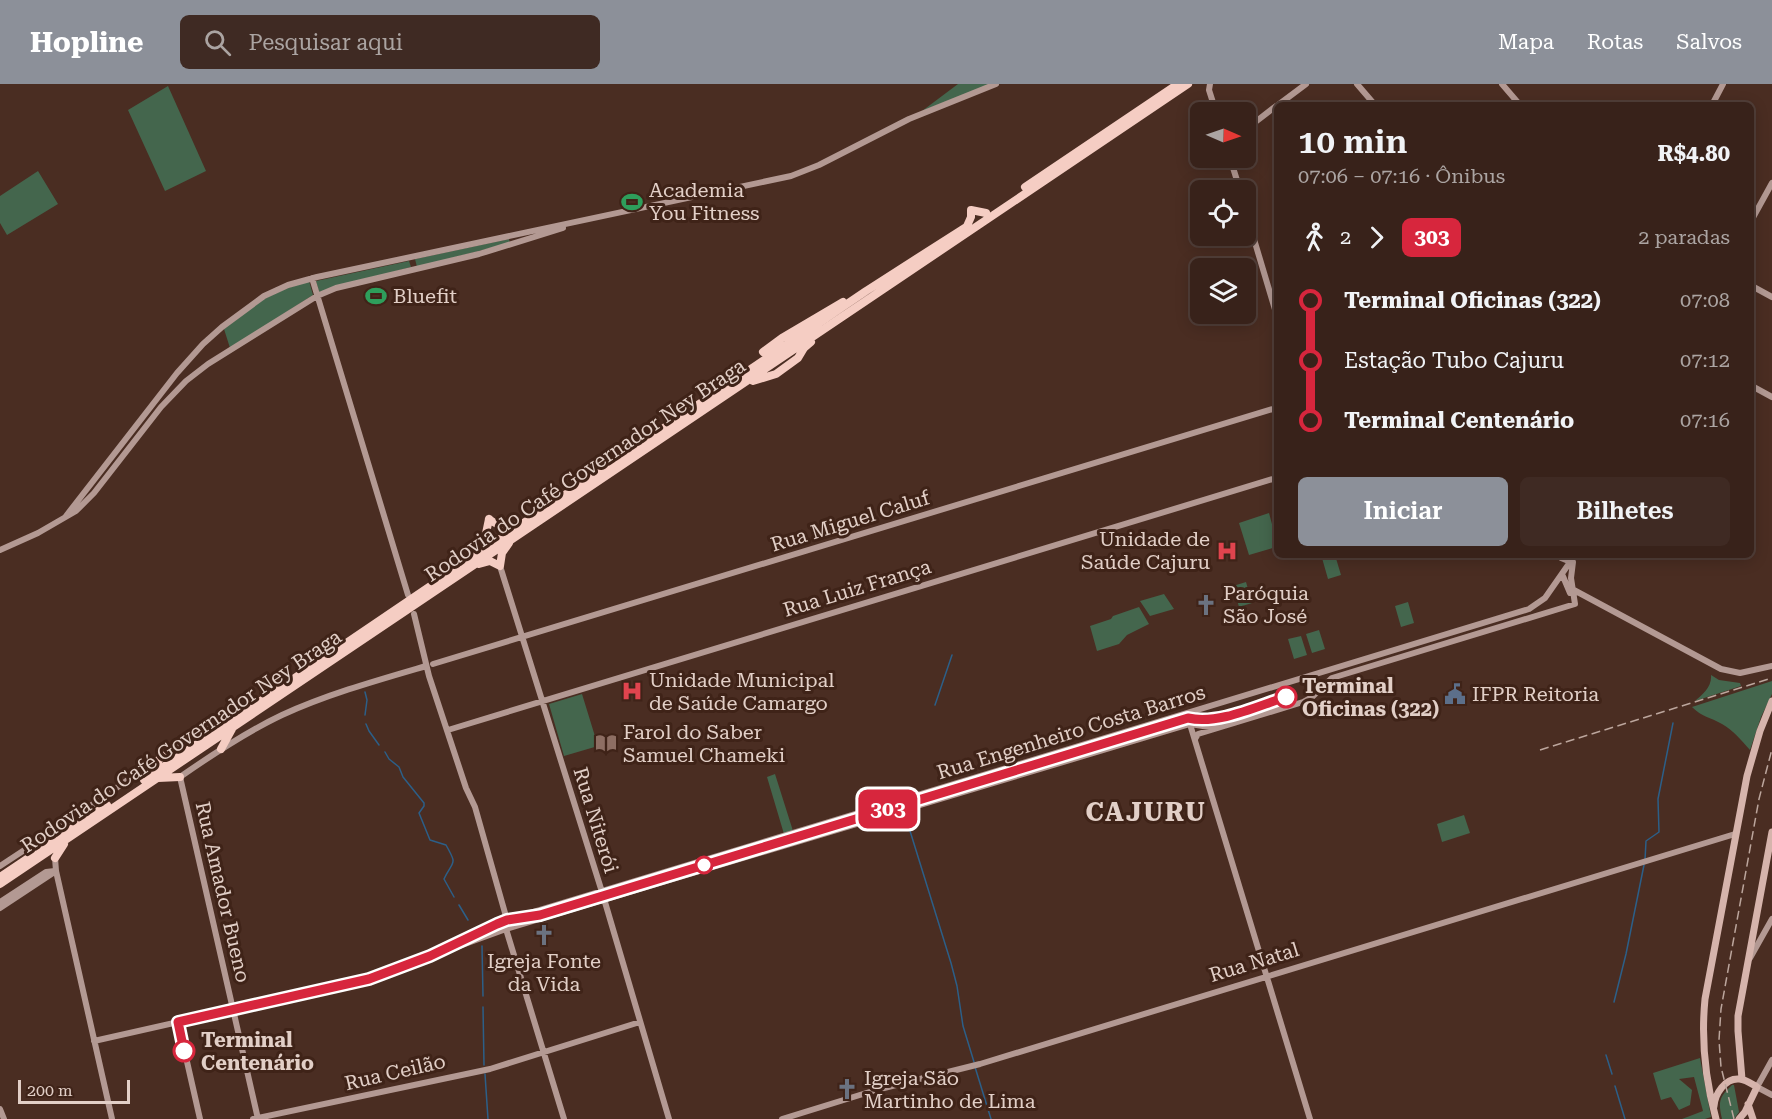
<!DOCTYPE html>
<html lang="pt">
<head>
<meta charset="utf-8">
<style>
	:root { --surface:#38221a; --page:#3f2a23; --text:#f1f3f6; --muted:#aba4a2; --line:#523f39; --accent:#8c9099 }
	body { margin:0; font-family:"Roboto Serif",serif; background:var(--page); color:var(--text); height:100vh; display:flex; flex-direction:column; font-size:22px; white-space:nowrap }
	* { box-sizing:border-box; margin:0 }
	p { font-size:20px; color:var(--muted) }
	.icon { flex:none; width:33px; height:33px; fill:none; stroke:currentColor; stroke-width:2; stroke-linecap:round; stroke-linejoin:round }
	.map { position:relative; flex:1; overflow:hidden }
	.details { position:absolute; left:1274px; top:18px; width:480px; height:456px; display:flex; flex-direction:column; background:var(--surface); border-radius:9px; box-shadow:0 3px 15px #0003,0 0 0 2px var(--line) }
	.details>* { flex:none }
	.badge { padding:0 12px; border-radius:9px; font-size:21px; line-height:39px }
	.needle { width:39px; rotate:92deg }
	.buttons { position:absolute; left:1190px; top:18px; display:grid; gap:12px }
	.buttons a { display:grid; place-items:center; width:66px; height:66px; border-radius:9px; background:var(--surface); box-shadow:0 3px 15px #0003,0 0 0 2px var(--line); font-size:30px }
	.scale { position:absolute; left:18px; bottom:15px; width:112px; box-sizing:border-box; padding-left:6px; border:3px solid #e2cfc7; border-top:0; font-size:16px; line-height:21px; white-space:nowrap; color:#e2cfc7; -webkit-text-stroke:4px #3f2318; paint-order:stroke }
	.map>.badge { position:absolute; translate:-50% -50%; box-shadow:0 0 0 3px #fff }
	.legs { display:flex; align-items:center; gap:9px; height:66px; padding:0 24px; font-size:20px }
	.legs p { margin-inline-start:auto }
	.overview { display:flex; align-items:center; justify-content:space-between; height:102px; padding:0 24px }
	h1 { font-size:33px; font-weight:600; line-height:45px }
	.action { display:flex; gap:12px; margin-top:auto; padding:12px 24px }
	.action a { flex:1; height:69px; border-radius:9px; background:var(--accent); color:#fff; font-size:24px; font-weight:600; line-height:69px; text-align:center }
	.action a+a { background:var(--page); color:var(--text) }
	ul { padding:0 24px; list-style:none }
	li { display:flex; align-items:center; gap:21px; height:60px; font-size:22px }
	li i { display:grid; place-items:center; width:9px; height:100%; margin:0 8px; background:currentColor }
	li i::after { content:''; width:15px; height:15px; margin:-8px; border:4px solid; border-radius:50%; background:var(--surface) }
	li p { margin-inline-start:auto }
	li:first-child i { background:linear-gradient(#0000 50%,currentColor 0) }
	li:last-child i { background:linear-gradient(currentColor 50%,#0000 0) }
	header { display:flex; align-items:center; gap:36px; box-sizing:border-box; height:84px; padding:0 30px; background:var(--accent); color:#fff }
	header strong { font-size:28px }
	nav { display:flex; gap:33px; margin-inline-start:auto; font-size:21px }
	.search { width:420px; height:54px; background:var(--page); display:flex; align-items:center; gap:15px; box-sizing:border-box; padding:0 21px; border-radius:9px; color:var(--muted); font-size:22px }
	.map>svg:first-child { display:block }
</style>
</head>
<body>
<header>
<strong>Hopline</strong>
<div class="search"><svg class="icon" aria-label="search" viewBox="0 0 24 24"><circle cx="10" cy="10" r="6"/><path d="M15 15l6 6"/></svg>Pesquisar aqui</div>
<nav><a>Mapa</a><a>Rotas</a><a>Salvos</a></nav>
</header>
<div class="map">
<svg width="1772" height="1035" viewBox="0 0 1772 1035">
	<rect width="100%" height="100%" fill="#4a2d22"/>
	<!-- green -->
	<path fill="#44664d" d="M 958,0 L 991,0 L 922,27 Z
		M 168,2 L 206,87 L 165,107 L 128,26 Z
		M 38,87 L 58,120 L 7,151 L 0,139 L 0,112 Z
		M 509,155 L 510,159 L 417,183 L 415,175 Z
		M 409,177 L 411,183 L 319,208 L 316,197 Z
		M 309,197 L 313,211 L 230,264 L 224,245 L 264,215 L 285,205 Z
		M 1269,429 L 1276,455 L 1276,463 L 1249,471 L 1239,439 Z
		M 1335,471 L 1341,491 L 1328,495 L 1322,474 Z
		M 1246,498 L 1252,519 L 1239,523 L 1233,502 Z
		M 1164,510 L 1174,525 L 1150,532 L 1140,517 Z
		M 1408,518 L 1414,539 L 1401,543 L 1395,522 Z
		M 1139,523 L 1149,540 L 1127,551 L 1119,560 L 1097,567 L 1090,542 L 1111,535 L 1113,532 Z
		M 1319,546 L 1325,565 L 1312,569 L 1306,550 Z
		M 1301,552 L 1307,571 L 1294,575 L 1288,555 Z
		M 1711,591 L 1719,596 L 1740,599 L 1741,602 L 1695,617 C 1703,610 1712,603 1711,591 Z
		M 1772,597 L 1772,610 L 1761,633 L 1750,666 C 1741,656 1733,646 1722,640 C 1710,633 1702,633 1692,623 Z
		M 582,610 L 598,662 L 564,672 L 549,620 Z
		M 775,690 L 793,747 L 784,750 L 767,693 Z
		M 1464,731 L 1470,749 L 1442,758 L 1437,740 Z
		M 1700,974 L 1711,1033 L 1705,1035 L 1682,1035 L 1703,1027 L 1694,993 L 1679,995 L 1692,1006 L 1690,1021 L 1679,1026 L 1671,1013 L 1661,1016 L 1653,989 Z
		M 1732,1001 L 1734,1001 L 1739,1028 L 1734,1035 L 1722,1035 C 1718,1018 1719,1013 1732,1001 Z"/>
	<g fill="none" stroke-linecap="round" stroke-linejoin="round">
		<!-- stream -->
		<path stroke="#2c5f88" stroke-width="1.5" d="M 935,621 L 952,571
			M 365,631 L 367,616 L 365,608
			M 366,640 L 369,647 L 379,661
			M 385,668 L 389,675 L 399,683 L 403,693 L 424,719 L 424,722 L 419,729 L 430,756 L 446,761 C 458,782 453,776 444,795 L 454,813
			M 906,734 L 951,879 L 957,902 L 963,942 L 974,978
			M 1645,776 L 1646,757 L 1659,748 L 1658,715 L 1673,639
			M 459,821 L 468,836
			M 482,862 L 483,912
			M 1614,918 L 1626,870 L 1644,781
			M 483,923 L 484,981
			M 1606,971 L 1612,990
			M 975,983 L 991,1035
			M 485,990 L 488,1035
			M 1615,1002 L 1625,1035"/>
		<!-- secondary -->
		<path stroke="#b39993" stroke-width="6" d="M 1210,0 L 1209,6 L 1216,28
			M 1357,0 L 1375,21
			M 1502,0 L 1520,21
			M 1278,21 L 1306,0
			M 1712,21 L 1723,0
			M 1245,46 L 1276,22
			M 1230,74 L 1240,106
			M 1245,125 L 1276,229
			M 1750,139 L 1772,99
			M 312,194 L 408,511
			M 1750,201 L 1772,213
			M 1750,301 L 1772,313
			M 66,432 L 177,289 L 203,260 L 222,243 L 264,212 L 288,201 L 317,193 L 791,92 L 819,81 L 909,35 L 996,0
			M 0,466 L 38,449 L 76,427 L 94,409 L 161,323 L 186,297 L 208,280 L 317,212 L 336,204 L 479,170 L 563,144
			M 1561,474 L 1566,476 L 1573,474
			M 500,482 L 602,808 L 669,1035
			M 1562,490 L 1570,509
			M 1572,505 L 1721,585 L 1740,589 L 1772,582
			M 414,530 L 429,592 L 466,704 L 475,723 L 507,836 L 506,845 L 564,1035
			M 433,580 L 1276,324
			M 1189,637 L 1310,1035
			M 448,646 L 1276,394
			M 1195,655 L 1198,650 L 1303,618 L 1312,613 L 1332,594 L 1575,520 L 1571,494 L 1573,478
			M 55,774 L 56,787 L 112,1035
			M 0,782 L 73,734 L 197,648 L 223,640
			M 0,818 L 46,788 L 55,787
			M 0,824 L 56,787
			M 507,836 L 1529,525 L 1545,514 L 1575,471
			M 1750,874 L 1772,835
			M 178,938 L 200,1035
			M 94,957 L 369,895 L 506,845 L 1190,640 L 1216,644
			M 1772,976 L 1757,1003 L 1772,1011
			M 0,1025 L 4,1035
			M 253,1035 L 490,985 L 640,938
			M 258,1035 L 180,693 C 213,670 246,648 282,631 C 328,610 378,596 426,582
			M 782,1035 L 876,1006 L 980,980 L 1735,750"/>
		<!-- primary -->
		<path stroke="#d6b4ac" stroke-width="7" d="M 1742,995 L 1738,947 L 1738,932 L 1772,748
			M 1748,1020 L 1753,1035
			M 1714,1022 C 1715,1010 1725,994 1739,995 C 1745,995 1752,1000 1757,1003 L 1745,1028 L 1739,1035
			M 1716,1035 C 1705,995 1701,956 1705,915 L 1747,692 L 1760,647 L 1772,617"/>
		<!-- highway -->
		<path stroke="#f5cdc3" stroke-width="8" d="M 1025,103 L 1178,0
			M 967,142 L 971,133 L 971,126 L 986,129
			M 763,268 L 782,254 L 843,218
			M 753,297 L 776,290 L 798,274 L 804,264 L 811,258
			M 489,435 C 500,444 508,443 520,440
			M 471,473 L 485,454 L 489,435
			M 479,480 L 490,477 L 500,482 L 502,469 L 509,459
			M 221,665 L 232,645
			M 147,692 L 162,672
			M 158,694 L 180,693
			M 144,696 L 866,207 L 966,143
			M 55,774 L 64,760
			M 0,793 L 107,721
			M 0,800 L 1188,0"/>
		<!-- rail -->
		<path stroke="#bca69d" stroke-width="1.5" stroke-dasharray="9 4.5" stroke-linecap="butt" d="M 1390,627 C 1406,622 1420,624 1435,632
			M 1540,666 L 1772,594
			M 1734,1035 L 1721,983 L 1719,956 L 1721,925 L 1759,715 L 1772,665"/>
	</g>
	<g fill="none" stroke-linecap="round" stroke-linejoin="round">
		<defs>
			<path id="line-1" d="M 184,967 L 178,938 L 369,895 L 430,872 L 497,840 L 507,836 L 540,831 L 1188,634 C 1219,641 1257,622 1286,613"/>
		</defs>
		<!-- line-1 casing -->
		<use href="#line-1" stroke="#fff" stroke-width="14"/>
		<!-- line-1 -->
		<use href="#line-1" stroke="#d7263d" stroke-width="9"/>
	</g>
	<!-- icons -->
	<defs>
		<symbol id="stadium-bare" viewBox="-9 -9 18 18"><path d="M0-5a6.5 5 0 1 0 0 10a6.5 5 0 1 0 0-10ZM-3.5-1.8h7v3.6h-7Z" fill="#2e9e5b" stroke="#3f2318" stroke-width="2.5" paint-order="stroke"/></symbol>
		<symbol id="hospital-bare" viewBox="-9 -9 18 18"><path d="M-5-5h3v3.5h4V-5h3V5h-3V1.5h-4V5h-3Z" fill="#e0444e" stroke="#3f2318" stroke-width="2.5" paint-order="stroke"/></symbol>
		<symbol id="church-bare" viewBox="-9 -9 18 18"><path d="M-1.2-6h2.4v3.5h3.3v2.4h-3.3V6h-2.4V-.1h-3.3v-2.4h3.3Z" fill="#6b7280" stroke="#3f2318" stroke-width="2.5" paint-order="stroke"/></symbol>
		<symbol id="civic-bare" viewBox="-9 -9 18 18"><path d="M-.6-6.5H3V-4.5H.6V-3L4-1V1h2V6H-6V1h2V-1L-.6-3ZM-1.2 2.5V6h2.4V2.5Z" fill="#5c6f8a" stroke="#3f2318" stroke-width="2.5" paint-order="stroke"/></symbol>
		<symbol id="library-bare" viewBox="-9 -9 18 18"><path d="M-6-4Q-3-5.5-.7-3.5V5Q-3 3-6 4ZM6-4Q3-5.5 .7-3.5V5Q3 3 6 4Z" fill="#8d6e63" stroke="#3f2318" stroke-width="2.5" paint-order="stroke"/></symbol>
	</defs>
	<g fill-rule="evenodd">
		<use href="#stadium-bare" x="617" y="103" width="30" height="30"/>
		<use href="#stadium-bare" x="361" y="197" width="30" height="30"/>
		<use href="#hospital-bare" x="1212" y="452" width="30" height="30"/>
		<use href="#church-bare" x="1191" y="506" width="30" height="30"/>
		<use href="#hospital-bare" x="617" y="592" width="30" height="30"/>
		<use href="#civic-bare" x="1440" y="595" width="30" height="30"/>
		<use href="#library-bare" x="591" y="644" width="30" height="30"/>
		<use href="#church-bare" x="529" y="836" width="30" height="30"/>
		<use href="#church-bare" x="832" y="990" width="30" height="30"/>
	</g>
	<!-- markers -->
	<g fill="#fff" stroke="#d7263d" stroke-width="3">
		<circle cx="1286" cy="613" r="10"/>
		<circle cx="704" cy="781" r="8"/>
		<circle cx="184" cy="967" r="10"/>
	</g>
	<g text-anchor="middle" stroke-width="6" stroke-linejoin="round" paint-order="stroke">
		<!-- poi labels -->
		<g font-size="20" fill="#e2cfc7" stroke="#3f2318" text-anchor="start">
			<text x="649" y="113">Academia<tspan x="649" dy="23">You Fitness</tspan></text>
			<text x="393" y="219">Bluefit</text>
			<text x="1210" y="462" text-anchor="end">Unidade de<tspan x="1210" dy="23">Saúde Cajuru</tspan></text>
			<text x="1223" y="516">Paróquia<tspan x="1223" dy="23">São José</tspan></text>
			<text x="649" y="603">Unidade Municipal<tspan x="649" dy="23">de Saúde Camargo</tspan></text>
			<text x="1472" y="617">IFPR Reitoria</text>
			<text x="623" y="655">Farol do Saber<tspan x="623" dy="23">Samuel Chameki</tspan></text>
			<text x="544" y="884" text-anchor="middle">Igreja Fonte<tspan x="544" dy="23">da Vida</tspan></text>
			<text x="864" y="1001">Igreja São<tspan x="864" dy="23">Martinho de Lima</tspan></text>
		</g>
		<!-- street labels -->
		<g font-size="20" fill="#e2cfc7" stroke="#3f2318">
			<text transform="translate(585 386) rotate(-34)" y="7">Rodovia do Café Governador Ney Braga</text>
			<text transform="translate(850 437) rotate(-17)" y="7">Rua Miguel Caluf</text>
			<text transform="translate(857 504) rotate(-17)" y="7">Rua Luiz França</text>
			<text transform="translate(1071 648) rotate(-17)" y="7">Rua Engenheiro Costa Barros</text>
			<text transform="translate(181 657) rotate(-34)" y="7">Rodovia do Café Governador Ney Braga</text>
			<text transform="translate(596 736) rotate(73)" y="7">Rua Niterói</text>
			<text transform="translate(223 808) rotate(77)" y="7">Rua Amador Bueno</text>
			<text transform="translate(1254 878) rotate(-17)" y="7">Rua Natal</text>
			<text transform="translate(395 988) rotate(-13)" y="7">Rua Ceilão</text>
		</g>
		<!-- stop labels -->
		<g font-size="20" font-weight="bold" fill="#e2cfc7" stroke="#3f2318" text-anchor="start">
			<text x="1302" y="609">Terminal<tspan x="1302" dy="23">Oficinas (322)</tspan></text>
			<text x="201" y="963">Terminal<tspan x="201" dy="23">Centenário</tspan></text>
		</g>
		<!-- district labels -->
		<g font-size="26" font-weight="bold" letter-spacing="1.5" fill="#e2cfc7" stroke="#3f2318">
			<text x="1146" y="737">CAJURU</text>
		</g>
	</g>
</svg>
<div class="buttons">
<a><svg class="needle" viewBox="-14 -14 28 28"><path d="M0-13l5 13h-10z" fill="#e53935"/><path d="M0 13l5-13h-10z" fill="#aba4a2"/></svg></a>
<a><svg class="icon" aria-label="locate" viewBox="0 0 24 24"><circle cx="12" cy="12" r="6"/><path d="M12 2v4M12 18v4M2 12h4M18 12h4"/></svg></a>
<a><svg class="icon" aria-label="layers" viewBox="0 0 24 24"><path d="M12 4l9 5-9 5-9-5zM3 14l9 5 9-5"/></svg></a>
</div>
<div class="scale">200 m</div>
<b class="badge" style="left:888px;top:725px;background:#d7263d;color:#fff">303</b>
<section class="details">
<div class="overview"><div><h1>10 min</h1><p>07:06 – 07:16 · Ônibus</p></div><b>R$4.80</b></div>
<div class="legs"><svg class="icon" aria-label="walk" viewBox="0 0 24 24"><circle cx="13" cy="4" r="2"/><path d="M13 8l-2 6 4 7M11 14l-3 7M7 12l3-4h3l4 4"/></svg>2<svg class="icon" aria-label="forward" viewBox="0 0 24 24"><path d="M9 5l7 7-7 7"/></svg><b class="badge" style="background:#d7263d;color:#fff">303</b><p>2 paradas</p></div>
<ul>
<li><i style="color:#d7263d"></i><b>Terminal Oficinas (322)</b><p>07:08</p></li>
<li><i style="color:#d7263d"></i><span>Estação Tubo Cajuru</span><p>07:12</p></li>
<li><i style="color:#d7263d"></i><b>Terminal Centenário</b><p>07:16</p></li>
</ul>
<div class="action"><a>Iniciar</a><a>Bilhetes</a></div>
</section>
</div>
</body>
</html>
